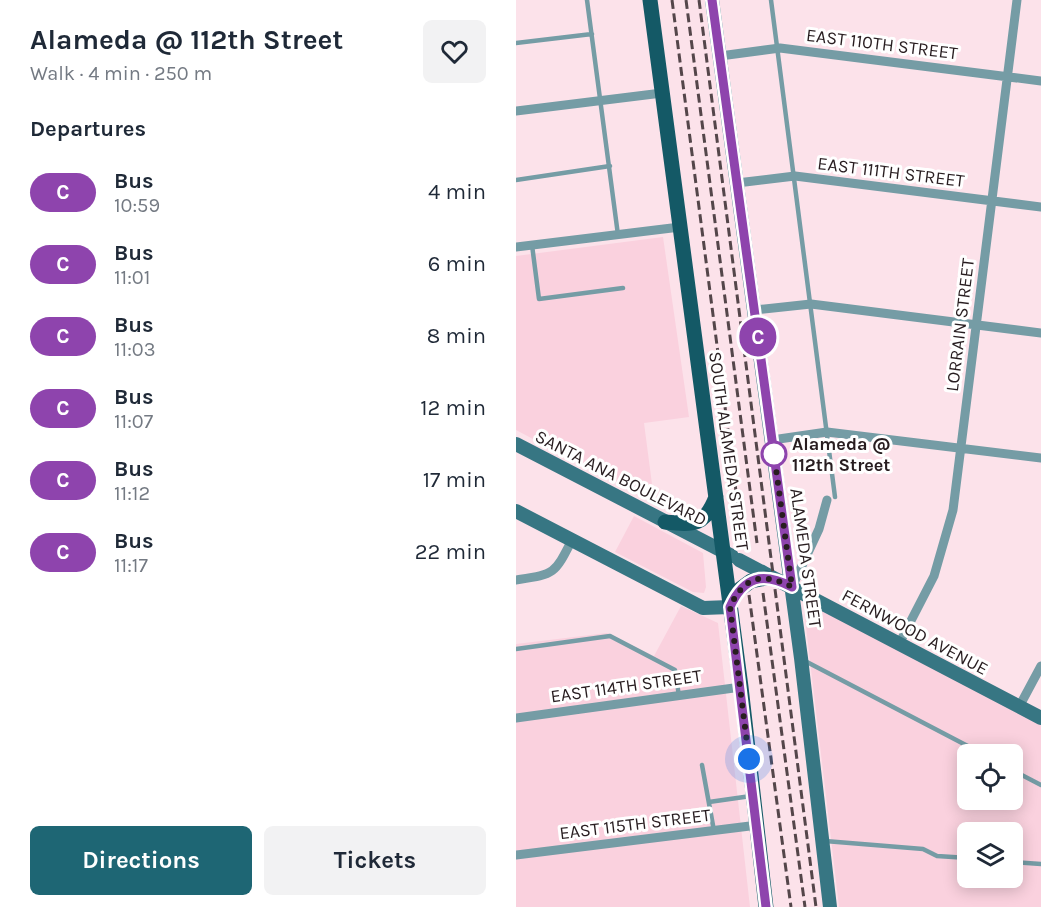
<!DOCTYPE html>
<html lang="en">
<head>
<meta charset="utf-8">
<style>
	:root { --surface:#fff; --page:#f2f2f3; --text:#1f2937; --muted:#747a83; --accent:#1e6674 }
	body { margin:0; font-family:Karla,sans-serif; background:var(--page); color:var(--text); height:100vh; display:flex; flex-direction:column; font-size:22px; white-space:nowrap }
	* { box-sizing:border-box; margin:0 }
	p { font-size:20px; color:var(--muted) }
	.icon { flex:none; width:33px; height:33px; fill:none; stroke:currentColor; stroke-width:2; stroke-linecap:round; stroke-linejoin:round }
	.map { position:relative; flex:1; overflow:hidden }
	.side { display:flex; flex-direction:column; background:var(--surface); width:516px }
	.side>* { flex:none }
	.badge { padding:0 12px; border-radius:20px; font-size:21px; line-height:39px }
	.tools { position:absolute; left:441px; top:744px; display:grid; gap:12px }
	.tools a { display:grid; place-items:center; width:66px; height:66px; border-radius:9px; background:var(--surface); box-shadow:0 3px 15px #0003; font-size:30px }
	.you { position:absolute; width:30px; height:30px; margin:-15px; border:4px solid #fff; border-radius:50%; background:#1a73e8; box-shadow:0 0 0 9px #1a73e833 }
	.map>.badge { position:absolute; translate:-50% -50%; box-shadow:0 0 0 3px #fff }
	h2 { padding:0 30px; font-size:22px; line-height:54px }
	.round { display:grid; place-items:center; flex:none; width:63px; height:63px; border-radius:9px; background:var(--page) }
	.summary { display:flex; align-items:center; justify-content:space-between; height:102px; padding:0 30px }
	h1 { font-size:28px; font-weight:700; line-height:45px }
	.primary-button { display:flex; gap:12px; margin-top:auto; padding:12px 30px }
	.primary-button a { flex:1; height:69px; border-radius:9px; background:var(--accent); color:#fff; font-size:24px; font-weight:700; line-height:69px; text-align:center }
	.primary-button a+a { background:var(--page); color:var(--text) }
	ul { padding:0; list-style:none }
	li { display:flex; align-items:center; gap:18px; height:72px; padding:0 30px }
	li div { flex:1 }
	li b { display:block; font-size:22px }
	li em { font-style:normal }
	li .badge { min-width:66px; font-weight:700; text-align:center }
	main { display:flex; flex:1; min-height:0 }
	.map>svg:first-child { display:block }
</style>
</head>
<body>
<main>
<section class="side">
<div class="summary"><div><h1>Alameda @ 112th Street</h1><p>Walk · 4 min · 250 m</p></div><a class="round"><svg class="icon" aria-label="heart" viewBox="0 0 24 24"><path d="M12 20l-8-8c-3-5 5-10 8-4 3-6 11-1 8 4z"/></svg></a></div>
<h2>Departures</h2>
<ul>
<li><span class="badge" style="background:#8e44ad;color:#fff">C</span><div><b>Bus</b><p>10:59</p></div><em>4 min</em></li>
<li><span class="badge" style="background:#8e44ad;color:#fff">C</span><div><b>Bus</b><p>11:01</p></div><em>6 min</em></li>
<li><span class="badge" style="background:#8e44ad;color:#fff">C</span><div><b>Bus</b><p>11:03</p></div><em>8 min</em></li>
<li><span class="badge" style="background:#8e44ad;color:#fff">C</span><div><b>Bus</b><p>11:07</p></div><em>12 min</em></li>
<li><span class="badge" style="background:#8e44ad;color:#fff">C</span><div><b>Bus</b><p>11:12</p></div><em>17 min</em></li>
<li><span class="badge" style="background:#8e44ad;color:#fff">C</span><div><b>Bus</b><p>11:17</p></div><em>22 min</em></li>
</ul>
<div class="primary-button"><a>Directions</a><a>Tickets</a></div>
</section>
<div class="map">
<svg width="525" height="907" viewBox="0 0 525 907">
	<rect width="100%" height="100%" fill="#fce2ea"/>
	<!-- built -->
	<path fill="#fad1de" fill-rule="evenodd" d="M 147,237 L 173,417 L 128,423 L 136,484 L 133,484 L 134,501 L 0,430 L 0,256 Z
		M 118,516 L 187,553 L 190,587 L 188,593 L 177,592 L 99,552 Z
		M 295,604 L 525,725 L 525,907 L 323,907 L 288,610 ZM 452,754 L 496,754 L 496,800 L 452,800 ZM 452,832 L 496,832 L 496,878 L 452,878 Z
		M 165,606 L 202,623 L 234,907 L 0,907 L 0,644 L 91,633 L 138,656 Z"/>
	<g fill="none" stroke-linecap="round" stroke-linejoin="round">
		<!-- lane -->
		<path stroke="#759ca5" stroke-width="4.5" d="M 71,0 L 102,235
			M 255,0 L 319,497
			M 0,43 L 76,34
			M 0,180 L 94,166
			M 16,245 L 23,299 L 107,288
			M 0,649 L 94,636 L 159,670 L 163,696
			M 289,661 L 467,754
			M 186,765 L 198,831
			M 496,770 L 525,785
			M 193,802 L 235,796
			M 309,841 L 407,849 L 421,856 L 452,858
			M 496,862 L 525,864"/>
		<!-- street -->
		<path stroke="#759ca5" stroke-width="9" d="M 204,56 L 264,48 L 525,81
			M 0,111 L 146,93
			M 221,183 L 279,176 L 525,207
			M 0,247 L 164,227
			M 238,310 L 295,304 L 525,333
			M 256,440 L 311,432 L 525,458
			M 0,580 C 39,574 38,575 56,540
			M 276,587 L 303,529 L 311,500
			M 383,644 L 418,576 L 437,510 L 501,0
			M 503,707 L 525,666
			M 0,718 L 225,687
			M 0,855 L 242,825"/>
		<!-- secondary -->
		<path stroke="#377683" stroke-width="14" d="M 196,0 L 285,658 L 314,907
			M 0,444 L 216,556
			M 0,511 L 187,608 L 214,607
			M 246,572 L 525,718"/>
		<!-- primary -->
		<path stroke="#145966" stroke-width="15" d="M 134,0 L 225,687 L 250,907
			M 149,522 C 178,525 189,526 200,497"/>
		<!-- rail -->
		<path stroke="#54464a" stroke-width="3" stroke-dasharray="9 4.5" stroke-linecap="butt" d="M 156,0 L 227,545
			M 170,0 L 241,543
			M 183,0 L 300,907
			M 247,593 L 289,907
			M 233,595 L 275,907"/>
		<!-- secondary-bridge -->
		<path stroke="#377683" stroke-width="14" d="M 223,560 L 246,572"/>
		<!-- primary-bridge -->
		<path stroke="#145966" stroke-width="15" d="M 224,589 L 235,581 L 250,578"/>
	</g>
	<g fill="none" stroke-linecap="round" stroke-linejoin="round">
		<defs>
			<path id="line" d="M 196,0 L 276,587 C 247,572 228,576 214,607 L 250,907"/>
		</defs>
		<!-- line casing -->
		<use href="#line" stroke="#fff" stroke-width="14"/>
		<!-- line -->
		<use href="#line" stroke="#8e44ad" stroke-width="9"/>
		<!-- walk -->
		<path stroke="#281d20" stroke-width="6" stroke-dasharray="0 10.8" d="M 233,759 L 214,607 C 228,576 247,572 276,587 L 258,454"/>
	</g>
	<!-- markers -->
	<circle fill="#fff" stroke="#8e44ad" stroke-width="3" cx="258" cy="454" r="12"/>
	<g text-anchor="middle" stroke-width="6" stroke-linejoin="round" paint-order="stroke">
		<!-- street labels -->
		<g font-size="18" fill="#281d20" stroke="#fff">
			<text transform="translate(366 44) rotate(7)" y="6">EAST 110TH STREET</text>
			<text transform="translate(375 172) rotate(7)" y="6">EAST 111TH STREET</text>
			<text transform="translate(444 325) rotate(-83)" y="6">LORRAIN STREET</text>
			<text transform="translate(213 451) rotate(82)" y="6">SOUTH ALAMEDA STREET</text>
			<text transform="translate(105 478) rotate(27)" y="6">SANTA ANA BOULEVARD</text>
			<text transform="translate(290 558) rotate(82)" y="6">ALAMEDA STREET</text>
			<text transform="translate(399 632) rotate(28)" y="6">FERNWOOD AVENUE</text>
			<text transform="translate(110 686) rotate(-8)" y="6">EAST 114TH STREET</text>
			<text transform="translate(119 824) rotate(-7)" y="6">EAST 115TH STREET</text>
		</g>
		<!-- stop labels -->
		<g font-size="18" font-weight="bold" fill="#281d20" stroke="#fff" text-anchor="start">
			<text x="276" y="450">Alameda @<tspan x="276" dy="21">112th Street</tspan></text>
		</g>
	</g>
</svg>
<div class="tools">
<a><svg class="icon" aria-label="locate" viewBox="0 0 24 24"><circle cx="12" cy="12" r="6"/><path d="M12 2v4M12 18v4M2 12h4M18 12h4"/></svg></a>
<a><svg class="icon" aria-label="layers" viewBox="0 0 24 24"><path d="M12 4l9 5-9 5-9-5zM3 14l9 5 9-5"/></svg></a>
</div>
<div class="you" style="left:233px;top:759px"></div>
<b class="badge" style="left:242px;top:337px;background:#8e44ad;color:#fff">C</b>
</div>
</main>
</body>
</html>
